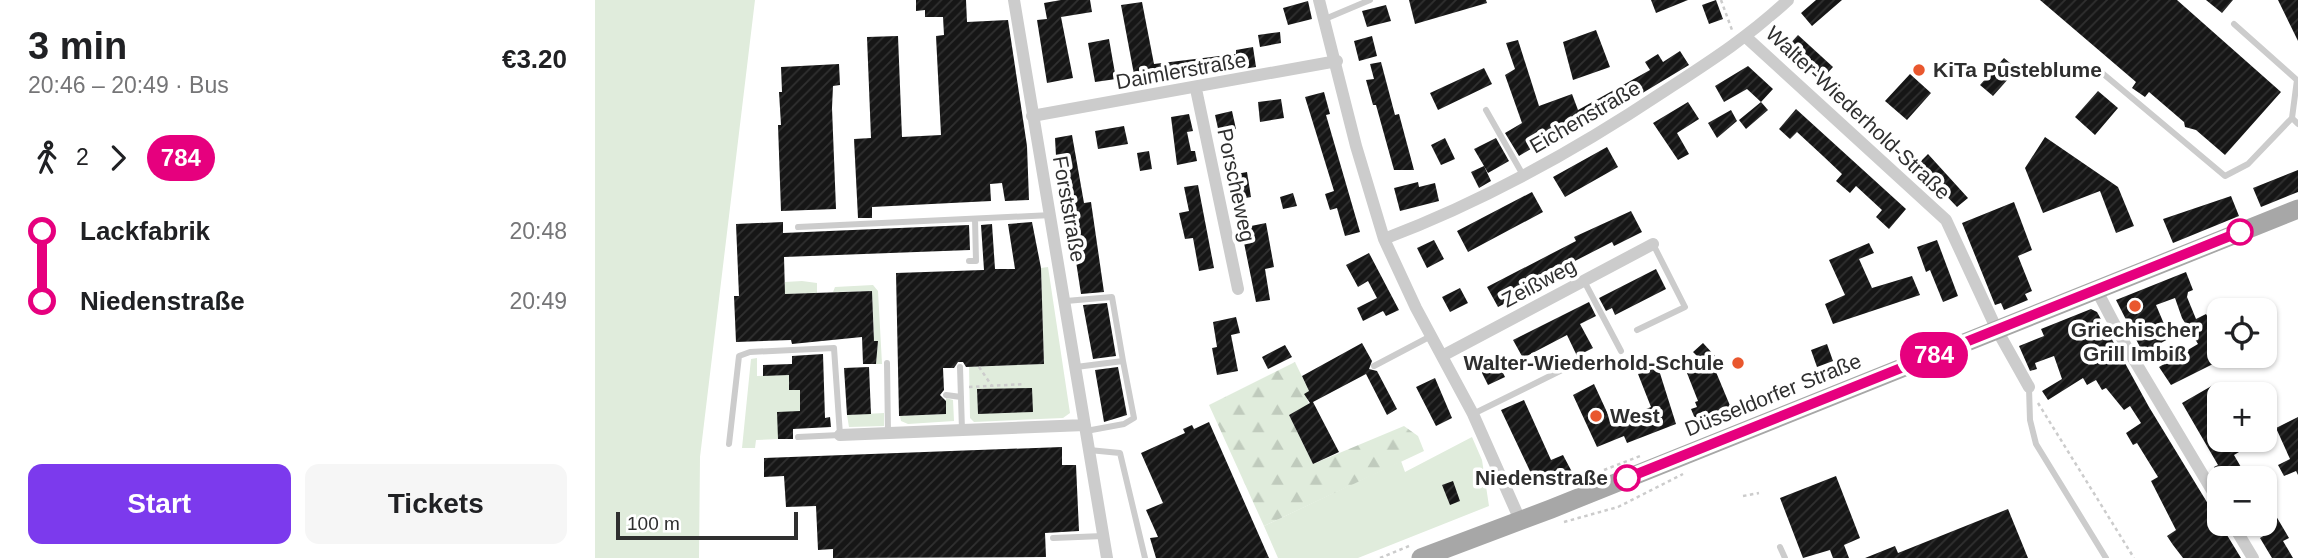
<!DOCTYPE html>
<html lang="en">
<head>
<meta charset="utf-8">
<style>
	:root { --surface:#fff; --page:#f6f6f6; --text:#202124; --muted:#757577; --accent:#7c3aed }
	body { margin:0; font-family:Arial,sans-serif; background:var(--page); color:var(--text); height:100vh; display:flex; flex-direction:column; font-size:26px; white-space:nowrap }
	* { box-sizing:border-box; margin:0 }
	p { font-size:23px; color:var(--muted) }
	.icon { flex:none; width:38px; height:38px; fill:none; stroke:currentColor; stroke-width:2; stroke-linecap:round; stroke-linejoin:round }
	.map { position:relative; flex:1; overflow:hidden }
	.sheet { display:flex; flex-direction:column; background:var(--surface); width:595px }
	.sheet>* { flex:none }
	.badge { padding:0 14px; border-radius:23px; font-size:24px; line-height:46px }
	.controls { position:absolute; left:1612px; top:298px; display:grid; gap:14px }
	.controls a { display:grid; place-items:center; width:70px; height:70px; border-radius:14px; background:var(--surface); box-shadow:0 2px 5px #0004; font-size:35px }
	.scale { position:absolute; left:21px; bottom:18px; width:182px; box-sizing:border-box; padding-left:7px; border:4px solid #2f2f2f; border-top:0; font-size:19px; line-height:24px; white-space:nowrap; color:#2f2f2f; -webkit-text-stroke:5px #fff; paint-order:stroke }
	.map>.badge { position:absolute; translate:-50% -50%; box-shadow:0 0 0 4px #fff }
	.legs { display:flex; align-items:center; gap:10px; height:77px; padding:0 28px; font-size:23px }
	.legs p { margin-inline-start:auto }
	.headline { display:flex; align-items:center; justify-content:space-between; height:119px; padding:0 28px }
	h1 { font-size:38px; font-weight:800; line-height:52px }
	.action { display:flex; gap:14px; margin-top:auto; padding:14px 28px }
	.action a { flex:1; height:80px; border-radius:14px; background:var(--accent); color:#fff; font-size:28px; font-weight:800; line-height:80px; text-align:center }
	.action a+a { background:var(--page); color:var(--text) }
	ul { padding:0 28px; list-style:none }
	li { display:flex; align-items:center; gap:24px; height:70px; font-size:26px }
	li i { display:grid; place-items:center; width:10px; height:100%; margin:0 9px; background:currentColor }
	li i::after { content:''; width:18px; height:18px; margin:-9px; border:5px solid; border-radius:50%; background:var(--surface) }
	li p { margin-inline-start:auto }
	li:first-child i { background:linear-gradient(#0000 50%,currentColor 0) }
	li:last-child i { background:linear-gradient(currentColor 50%,#0000 0) }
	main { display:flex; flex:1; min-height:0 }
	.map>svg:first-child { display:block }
</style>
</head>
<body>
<main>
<section class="sheet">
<div class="headline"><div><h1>3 min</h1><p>20:46 – 20:49 · Bus</p></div><b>€3.20</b></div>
<div class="legs"><svg class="icon" aria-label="walk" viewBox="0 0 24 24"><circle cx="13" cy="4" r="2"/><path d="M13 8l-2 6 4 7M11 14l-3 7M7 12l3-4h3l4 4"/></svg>2<svg class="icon" aria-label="forward" viewBox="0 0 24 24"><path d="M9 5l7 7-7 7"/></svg><b class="badge" style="background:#e6007e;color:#fff">784</b></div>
<ul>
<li><i style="color:#e6007e"></i><b>Lackfabrik</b><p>20:48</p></li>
<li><i style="color:#e6007e"></i><b>Niedenstraße</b><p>20:49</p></li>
</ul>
<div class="action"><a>Start</a><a>Tickets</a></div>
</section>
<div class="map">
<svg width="1703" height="558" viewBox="0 0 1703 558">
	<defs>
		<pattern id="forest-firs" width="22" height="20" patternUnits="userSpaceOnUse" patternTransform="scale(1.75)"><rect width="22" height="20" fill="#e0ecdc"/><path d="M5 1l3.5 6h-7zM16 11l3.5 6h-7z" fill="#c0cbbd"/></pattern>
		<pattern id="building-hatch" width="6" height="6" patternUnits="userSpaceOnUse" patternTransform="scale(1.75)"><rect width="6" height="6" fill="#161616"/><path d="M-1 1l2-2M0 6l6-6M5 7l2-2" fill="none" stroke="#303030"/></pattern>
	</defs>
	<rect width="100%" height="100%" fill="#fff"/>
	<!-- grass -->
	<path fill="#e0ecdc" d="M 0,0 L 160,0 L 105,457 L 104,558 L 0,558 Z
		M 453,267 L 475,413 L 468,418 L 379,422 L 375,418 L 374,367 L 449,364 L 446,268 Z
		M 207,281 L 222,283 L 222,293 L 190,294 L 190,282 Z
		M 278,285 L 283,291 L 287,364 L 281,364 L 283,341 L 272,341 L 279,336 L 277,291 L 238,292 L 240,287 Z
		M 162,358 L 162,376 L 194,375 L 194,390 L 205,390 L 206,416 L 183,413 L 183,439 L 161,440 L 160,448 L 147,448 L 156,359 Z
		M 351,398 L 358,400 L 359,421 L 313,424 L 306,421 L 305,416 L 351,414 Z
		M 289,413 L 289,426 L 254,427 L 252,415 Z
		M 877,437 L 887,460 L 894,506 L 763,558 L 683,558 L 669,526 L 806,461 L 810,472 Z"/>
	<!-- forest -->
	<path fill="url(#forest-firs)" d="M 700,362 L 714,391 L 710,394 L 714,404 L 694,415 L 718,464 L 809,426 L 823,436 L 829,451 L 669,526 L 614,405 Z"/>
	<!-- building -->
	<path fill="url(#building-hatch)" d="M 321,0 L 371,0 L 372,22 L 413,20 L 432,146 L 434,200 L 410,201 L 407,183 L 395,184 L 396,201 L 277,207 L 277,218 L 263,218 L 259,139 L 276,138 L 272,37 L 303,36 L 307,137 L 346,135 L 341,36 L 349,35 L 348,17 L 330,17 L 330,10 L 321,11 Z
		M 466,0 L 495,0 L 497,12 L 466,17 L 478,78 L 452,83 L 442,20 L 452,19 L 449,3 Z
		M 814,0 L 891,0 L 892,3 L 820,24 Z
		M 1056,0 L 1093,0 L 1061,13 Z
		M 1121,0 L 1128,19 L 1114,24 L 1107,5 Z
		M 1221,0 L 1247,0 L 1217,26 L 1206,13 Z
		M 1445,0 L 1582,0 L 1686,92 L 1630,155 L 1601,130 L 1590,127 L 1589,122 L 1554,92 L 1550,97 L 1537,88 L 1541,82 Z
		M 1611,0 L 1638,0 L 1627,13 Z
		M 1683,0 L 1703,0 L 1703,41 Z
		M 713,1 L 717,19 L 693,25 L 688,8 Z
		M 547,2 L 559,64 L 641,54 L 641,50 L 658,47 L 661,67 L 541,85 L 526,5 Z
		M 791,5 L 796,21 L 772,27 L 767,11 Z
		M 1001,30 L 1015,67 L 978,80 L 968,42 Z
		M 685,32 L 686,43 L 665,47 L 663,35 Z
		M 1203,35 L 1238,67 L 1228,78 L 1193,46 Z
		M 777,36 L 782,56 L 764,61 L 759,41 Z
		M 514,39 L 521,79 L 500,82 L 493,43 Z
		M 923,40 L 944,106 L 977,94 L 983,110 L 1055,70 L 1050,62 L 1063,54 L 1068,62 L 1085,51 L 1094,65 L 1001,121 L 998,115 L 961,129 L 963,133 L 924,156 L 910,133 L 927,123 L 910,75 L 920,69 L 911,43 Z
		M 1409,58 L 1422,69 L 1398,96 L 1385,85 Z
		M 786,62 L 800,115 L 804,114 L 819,170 L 799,170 L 781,105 L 778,105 L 771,80 L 779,79 L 775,64 Z
		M 244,64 L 245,85 L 238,86 L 237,108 L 241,209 L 186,211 L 183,125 L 186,125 L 184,92 L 187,92 L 186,67 Z
		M 1153,66 L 1178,89 L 1166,102 L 1152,89 L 1129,102 L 1120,86 Z
		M 889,68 L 897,84 L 843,110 L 835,93 Z
		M 1315,74 L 1336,93 L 1312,120 L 1290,101 Z
		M 1503,91 L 1523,108 L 1500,135 L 1480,117 Z
		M 729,92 L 735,114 L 731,115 L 765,232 L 750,236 L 742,208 L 735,210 L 730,194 L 739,191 L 710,97 Z
		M 686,99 L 689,118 L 665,122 L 663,102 Z
		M 1093,102 L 1104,119 L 1082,133 L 1094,154 L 1083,160 L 1058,123 Z
		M 1166,102 L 1173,110 L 1151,129 L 1144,120 Z
		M 1201,109 L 1311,209 L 1294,229 L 1281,217 L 1287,210 L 1261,186 L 1255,193 L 1241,181 L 1247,174 L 1228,156 L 1202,132 L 1195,139 L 1184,129 Z
		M 1136,110 L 1142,121 L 1122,138 L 1113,123 Z
		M 637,111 L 641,129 L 624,133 L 620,115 Z
		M 594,114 L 598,131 L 592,132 L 596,151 L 600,151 L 602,161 L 582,165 L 576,117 Z
		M 529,126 L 533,144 L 503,149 L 500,131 Z
		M 477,135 L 489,203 L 496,202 L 509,292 L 486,294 L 471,196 L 467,196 L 461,156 L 460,138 Z
		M 1450,137 L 1523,187 L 1539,226 L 1521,233 L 1505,191 L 1448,213 L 1430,168 Z
		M 850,138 L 860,159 L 846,165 L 836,145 Z
		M 901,138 L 914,161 L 893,173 L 889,166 L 896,181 L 884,188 L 876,172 L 889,166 L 879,149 Z
		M 1012,147 L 1023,167 L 970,197 L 958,177 Z
		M 554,151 L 557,169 L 545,171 L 542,153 Z
		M 1333,154 L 1373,198 L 1362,207 L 1322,165 Z
		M 1703,170 L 1703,192 L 1666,207 L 1658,188 Z
		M 652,172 L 656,197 L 641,200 L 636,175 Z
		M 823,182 L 824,187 L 840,183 L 844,201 L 805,211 L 799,188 Z
		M 603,185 L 619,268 L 604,271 L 598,238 L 590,239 L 584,213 L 594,211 L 589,187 Z
		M 937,192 L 948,212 L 873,252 L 862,231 Z
		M 698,193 L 702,206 L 688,209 L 685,197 Z
		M 1636,196 L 1644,216 L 1578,243 L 1568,219 Z
		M 1419,202 L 1437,250 L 1423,256 L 1437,291 L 1430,294 L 1433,300 L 1409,310 L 1406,303 L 1400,305 L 1367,223 Z
		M 1036,211 L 1047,232 L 1019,246 L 1017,242 L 974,264 L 977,269 L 903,307 L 892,287 L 981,241 L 979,237 Z
		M 188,222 L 188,233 L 374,225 L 375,250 L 189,257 L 190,294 L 277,291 L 279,341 L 283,341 L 281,364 L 268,364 L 267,337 L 197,344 L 196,340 L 141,342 L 139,296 L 144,296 L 141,224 Z
		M 437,222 L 446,268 L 449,364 L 371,367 L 368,362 L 363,362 L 359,368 L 348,368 L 349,390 L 345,395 L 351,401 L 351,414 L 304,416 L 301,273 L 389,270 L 386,225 L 397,224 L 400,269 L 420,269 L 413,224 Z
		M 671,223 L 679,267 L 670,269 L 675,300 L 661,302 L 646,228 Z
		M 839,240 L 849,259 L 832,268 L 822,248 Z
		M 1342,240 L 1363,296 L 1348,302 L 1335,270 L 1331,272 L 1322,247 Z
		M 1274,243 L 1279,253 L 1264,259 L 1277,288 L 1317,276 L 1325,295 L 1238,324 L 1230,304 L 1250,295 L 1234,260 Z
		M 774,253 L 804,310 L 791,316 L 788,311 L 768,321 L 762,308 L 782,298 L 773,281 L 763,287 L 751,265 Z
		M 1061,269 L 1071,289 L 1020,315 L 1017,308 L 1011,311 L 1004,298 Z
		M 1591,272 L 1598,290 L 1593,292 L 1592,297 L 1601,319 L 1611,314 L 1624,337 L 1624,361 L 1576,385 L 1564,367 L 1603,344 L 1587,318 L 1580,298 L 1561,305 L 1575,338 L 1548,353 L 1521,300 Z
		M 865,288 L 873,303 L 855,312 L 847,297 Z
		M 994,302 L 1001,316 L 985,324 L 998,348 L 982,356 L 972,335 L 928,358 L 918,340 Z
		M 512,303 L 521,356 L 498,359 L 488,305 Z
		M 1496,309 L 1502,312 L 1554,407 L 1646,558 L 1588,558 L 1578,545 L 1572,536 L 1581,530 L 1556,481 L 1563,477 L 1542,443 L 1538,445 L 1531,433 L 1546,423 L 1535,406 L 1529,410 L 1511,388 L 1507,390 L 1501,380 L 1492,385 L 1488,378 L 1453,400 L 1447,391 L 1467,379 L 1459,356 L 1440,363 L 1442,369 L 1435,371 L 1424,346 L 1449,336 L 1446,329 Z
		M 641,317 L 645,333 L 636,335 L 643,371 L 622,375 L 617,348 L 622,347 L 618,322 Z
		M 767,343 L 777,361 L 774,369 L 782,371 L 802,409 L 792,415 L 771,374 L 718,402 L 744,452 L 718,464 L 694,415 L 715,403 L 709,394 L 714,391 L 707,376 Z
		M 1108,343 L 1120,356 L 1116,360 L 1136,408 L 1101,421 L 1096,409 L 1102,407 L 1100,402 L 1103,401 L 1090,368 L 1102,356 L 1098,352 Z
		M 1232,344 L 1238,361 L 1222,367 L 1216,350 Z
		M 690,345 L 697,357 L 673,369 L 667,357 Z
		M 228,354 L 230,418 L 235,417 L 236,427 L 198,429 L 198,439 L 183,439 L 182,412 L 205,411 L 205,390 L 194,390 L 194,375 L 168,376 L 168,365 L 197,364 L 197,356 Z
		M 901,359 L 910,377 L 893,385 L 884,367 Z
		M 274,367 L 276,414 L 252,415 L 249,368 Z
		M 523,367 L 532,415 L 509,422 L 500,370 Z
		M 1063,367 L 1081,424 L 1032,443 L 1029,436 L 1002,447 L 978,395 L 999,384 L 1017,423 L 1056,407 L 1043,374 Z
		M 840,378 L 857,418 L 841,426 L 821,387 Z
		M 1620,384 L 1624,391 L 1624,439 L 1636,439 L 1644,452 L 1639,455 L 1650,474 L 1645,478 L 1626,478 L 1619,467 L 1623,465 L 1587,403 Z
		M 437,388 L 438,412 L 383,414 L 382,389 Z
		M 929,400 L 956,460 L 968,455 L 977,472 L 943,488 L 906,410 Z
		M 1703,417 L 1703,475 L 1701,471 L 1689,476 L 1683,465 L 1695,459 L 1681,428 Z
		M 614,422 L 674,558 L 561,558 L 555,538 L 563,537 L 551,510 L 568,503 L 546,453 L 590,433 L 588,429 L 597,425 L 599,429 Z
		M 467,447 L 467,465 L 481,465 L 484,531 L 450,533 L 451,557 L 238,558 L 238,549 L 223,550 L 221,506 L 191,507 L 189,476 L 169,477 L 169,458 Z
		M 1241,476 L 1265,538 L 1249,545 L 1254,558 L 1238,558 L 1235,550 L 1208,558 L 1185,498 Z
		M 858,481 L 865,501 L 855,505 L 847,485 Z
		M 1413,509 L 1433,558 L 1270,558 L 1300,546 L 1303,553 Z
		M 1681,516 L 1694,538 L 1688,541 L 1698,558 L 1677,558 L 1665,538 L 1675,532 L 1670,522 Z"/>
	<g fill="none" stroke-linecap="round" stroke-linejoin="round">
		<!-- path -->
		<path stroke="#ccc" stroke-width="2.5" stroke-dasharray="3.5 3.5" stroke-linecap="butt" d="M 1126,0 L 1137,30
			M 384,367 L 397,386
			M 374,387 L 430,384
			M 1443,403 L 1539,558
			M 1009,470 L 1045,456
			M 1148,496 L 1164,493
			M 969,522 L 1023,507 L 1088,474
			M 785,558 L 814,546"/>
		<!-- lane -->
		<path stroke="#ccc" stroke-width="6" d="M 730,19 L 775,0
			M 1639,24 L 1702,80 L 1697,118
			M 1466,73 L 1506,72 L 1630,176 L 1653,164 L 1697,118 L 1703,124
			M 891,110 L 928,175
			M 203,227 L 457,215
			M 374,261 L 381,261 L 380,219
			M 989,281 L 1026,351
			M 471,301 L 517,297 L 528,361
			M 1042,330 L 1090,307 L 1058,244
			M 292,363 L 293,433
			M 779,366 L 836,336
			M 365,367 L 367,430
			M 481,367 L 528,361 L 539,418 L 529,424 L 491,431
			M 1434,388 L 1435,420 L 1441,444 L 1511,558
			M 351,395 L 366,397
			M 878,414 L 969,369
			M 134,444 L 144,356 L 155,352 L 239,348 L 245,435 L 203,437
			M 494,450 L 525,453 L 550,558
			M 458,538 L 508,536
			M 1185,547 L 1190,558"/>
		<!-- street -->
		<path stroke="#ccc" stroke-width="12" d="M 419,0 L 512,558
			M 724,0 L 761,146 L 789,239 L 821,308 L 878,414 L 925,520
			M 1152,38 L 1351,220 L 1402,330 L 1434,387
			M 601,89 L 643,289
			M 437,116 L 742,61
			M 789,239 C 887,202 981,150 1068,92 C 1114,62 1152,38 1193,0
			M 1501,289 L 1532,348 L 1624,502
			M 849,355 L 1058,244
			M 245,435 L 490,425
			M 1637,523 L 1658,558"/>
		<!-- primary -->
		<path stroke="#a7a7a7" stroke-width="19" d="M 826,558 L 956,509 L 1703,209"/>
	</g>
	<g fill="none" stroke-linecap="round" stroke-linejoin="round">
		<defs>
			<path id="line-1" d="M 1032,478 L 1645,232"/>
		</defs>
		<!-- line-1 casing -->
		<use href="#line-1" stroke="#fff" stroke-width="16"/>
		<!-- line-1 -->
		<use href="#line-1" stroke="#e6007e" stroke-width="10"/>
	</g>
	<!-- markers -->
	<g fill="#e9572e" stroke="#fff" stroke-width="2.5">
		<circle cx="1324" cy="70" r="7"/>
		<circle cx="1540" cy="306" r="7"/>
		<circle cx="1143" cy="363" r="7"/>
		<circle cx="1001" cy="416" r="7"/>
	</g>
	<g fill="#fff" stroke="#e6007e" stroke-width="3.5">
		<circle cx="1645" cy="232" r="12"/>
		<circle cx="1032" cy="478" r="12"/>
	</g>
	<g text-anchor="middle" stroke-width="7" stroke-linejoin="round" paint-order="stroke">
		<!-- poi labels -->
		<g font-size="21" font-weight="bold" fill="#2f2f2f" stroke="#fff" text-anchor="start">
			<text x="1338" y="77">KiTa Pusteblume</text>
			<text x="1540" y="337" text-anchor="middle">Griechischer<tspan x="1540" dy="24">Grill Imbiß</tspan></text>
			<text x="1129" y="370" text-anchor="end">Walter-Wiederhold-Schule</text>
			<text x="1015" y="423">West</text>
		</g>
		<!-- street labels -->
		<g font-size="21" fill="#2f2f2f" stroke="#fff">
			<text transform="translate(586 71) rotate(-10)" y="7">Daimlerstraße</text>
			<text transform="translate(1263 113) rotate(43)" y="7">Walter-Wiederhold-Straße</text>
			<text transform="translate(990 117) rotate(-30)" y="7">Eichenstraße</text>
			<text transform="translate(641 185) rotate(78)" y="7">Porscheweg</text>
			<text transform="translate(474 209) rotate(80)" y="7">Forststraße</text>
			<text transform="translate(944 283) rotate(-28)" y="7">Zeißweg</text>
			<text transform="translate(1178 395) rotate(-22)" y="7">Düsseldorfer Straße</text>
		</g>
		<!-- stop labels -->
		<g font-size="21" font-weight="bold" fill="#2f2f2f" stroke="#fff" text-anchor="end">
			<text x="1013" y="485">Niedenstraße</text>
		</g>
	</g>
</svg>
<div class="controls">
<a><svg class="icon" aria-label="locate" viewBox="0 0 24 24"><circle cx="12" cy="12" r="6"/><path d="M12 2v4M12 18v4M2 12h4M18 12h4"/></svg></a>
<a>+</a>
<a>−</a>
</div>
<div class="scale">100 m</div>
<b class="badge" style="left:1339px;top:355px;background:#e6007e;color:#fff">784</b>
</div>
</main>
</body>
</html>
